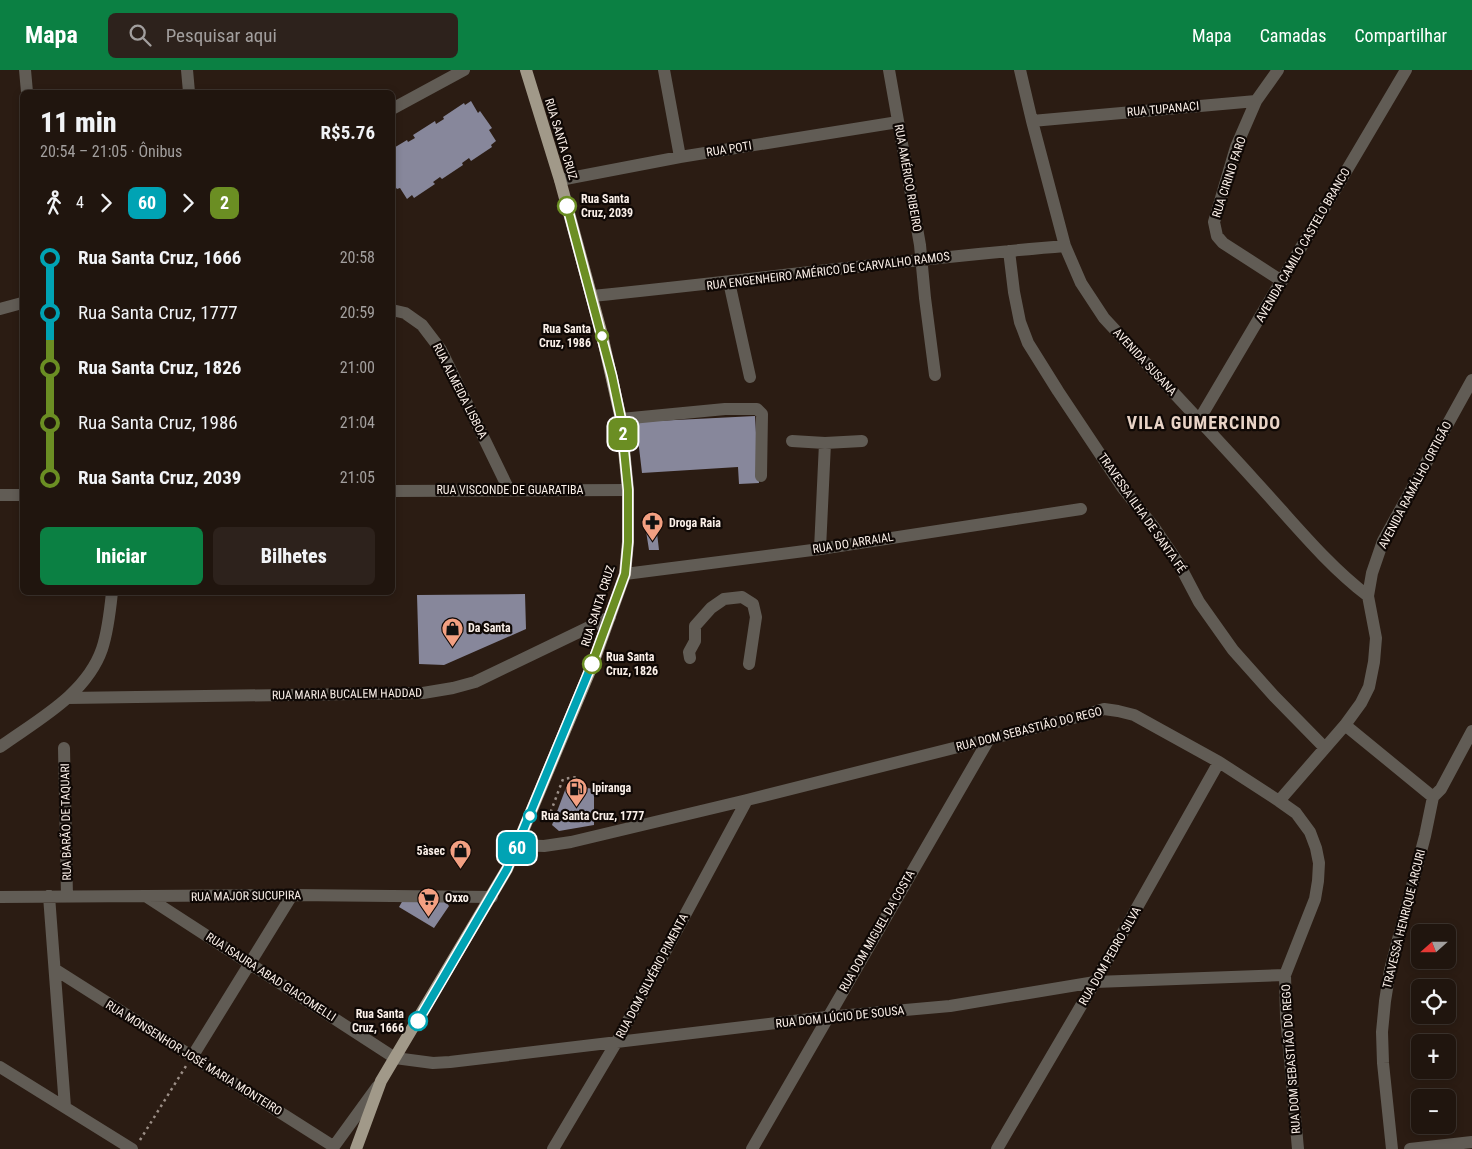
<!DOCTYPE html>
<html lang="pt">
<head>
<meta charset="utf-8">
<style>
	:root { --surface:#20150e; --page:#2d221c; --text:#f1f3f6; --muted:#a29f9e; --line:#3d342e; --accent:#0b8043 }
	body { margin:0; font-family:"Roboto Condensed",sans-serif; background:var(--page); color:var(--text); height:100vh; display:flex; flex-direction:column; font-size:19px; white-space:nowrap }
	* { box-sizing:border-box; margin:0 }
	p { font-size:16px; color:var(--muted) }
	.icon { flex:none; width:28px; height:28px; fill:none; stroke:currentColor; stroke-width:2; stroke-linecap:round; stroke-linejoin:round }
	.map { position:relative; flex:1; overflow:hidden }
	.side { position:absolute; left:20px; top:20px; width:375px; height:505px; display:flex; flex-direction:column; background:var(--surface); border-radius:8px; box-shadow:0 2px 8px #0003,0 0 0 1px var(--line) }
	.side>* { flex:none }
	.badge { padding:0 10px; border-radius:8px; font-size:18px; line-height:32px }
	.needle { width:32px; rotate:249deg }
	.buttons { position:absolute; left:1411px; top:854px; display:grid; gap:10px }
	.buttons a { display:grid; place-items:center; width:45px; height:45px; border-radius:8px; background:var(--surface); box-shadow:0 2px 8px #0003,0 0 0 1px var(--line); font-size:25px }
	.map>.badge { position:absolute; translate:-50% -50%; box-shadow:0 0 0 2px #fff }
	.legs { display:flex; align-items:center; gap:8px; height:55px; padding:0 20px; font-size:16px }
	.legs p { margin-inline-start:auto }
	.head { display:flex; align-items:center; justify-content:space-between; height:85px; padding:0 20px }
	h1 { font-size:28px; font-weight:800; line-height:38px }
	.primary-button { display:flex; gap:10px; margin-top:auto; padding:10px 20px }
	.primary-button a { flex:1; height:58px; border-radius:8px; background:var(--accent); color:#fff; font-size:20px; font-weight:800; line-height:58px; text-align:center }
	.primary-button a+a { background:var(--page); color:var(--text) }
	ul { padding:0 20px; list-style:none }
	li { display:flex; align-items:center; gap:18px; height:55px; font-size:19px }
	li i { display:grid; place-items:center; width:8px; height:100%; margin:0 6px; background:currentColor }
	li i::after { content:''; width:12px; height:12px; margin:-6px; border:4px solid; border-radius:50%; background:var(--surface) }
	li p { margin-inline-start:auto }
	li:first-child i { background:linear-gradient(#0000 50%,currentColor 0) }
	li:last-child i { background:linear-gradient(currentColor 50%,#0000 0) }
	header { display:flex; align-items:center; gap:30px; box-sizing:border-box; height:70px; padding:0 25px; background:var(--accent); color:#fff }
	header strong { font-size:24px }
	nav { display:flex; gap:28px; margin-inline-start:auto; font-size:18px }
	.search { width:350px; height:45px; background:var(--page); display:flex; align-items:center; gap:12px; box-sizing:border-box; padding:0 18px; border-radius:8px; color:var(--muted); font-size:19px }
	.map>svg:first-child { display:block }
</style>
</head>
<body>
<header>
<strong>Mapa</strong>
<div class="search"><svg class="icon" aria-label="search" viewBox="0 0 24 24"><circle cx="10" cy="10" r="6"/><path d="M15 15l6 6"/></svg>Pesquisar aqui</div>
<nav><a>Mapa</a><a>Camadas</a><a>Compartilhar</a></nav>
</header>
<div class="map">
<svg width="1472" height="1079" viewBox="0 0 1472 1079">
	<rect width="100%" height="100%" fill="#2b1c13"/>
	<!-- building -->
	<path fill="#87879b" d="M 471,31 L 478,43 L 480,41 L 492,58 L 489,60 L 496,71 L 491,75 L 492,77 L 471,91 L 469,88 L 462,93 L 463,95 L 442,109 L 440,107 L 433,112 L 435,114 L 414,128 L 412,125 L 407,129 L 400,118 L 397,119 L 392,113 L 392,79 L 407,70 L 408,72 L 415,68 L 413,65 L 435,51 L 436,54 L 444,49 L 443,47 L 464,33 L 465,35 Z
		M 755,346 L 759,413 L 739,414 L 738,397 L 642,403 L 636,352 Z
		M 646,461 L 654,461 L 657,463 L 659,480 L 649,480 Z
		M 525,524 L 526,559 L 444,595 L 419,594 L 417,525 Z
		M 567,715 L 594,719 L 594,755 L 559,761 L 552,755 Z
		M 403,830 L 445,831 L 449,836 L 434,858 L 399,837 Z"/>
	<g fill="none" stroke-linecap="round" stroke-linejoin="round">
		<!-- path -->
		<path stroke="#9c8f87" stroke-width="2.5" stroke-dasharray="2.5 4" stroke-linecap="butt" d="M 543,747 L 548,749 L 563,709 L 577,707
			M 140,1070 L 186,996"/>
		<!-- minor -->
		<path stroke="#615c55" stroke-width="12" d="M 25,0 L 27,22
			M 187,0 L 189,22
			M 664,0 L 680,87
			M 889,0 L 920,175 L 925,228 L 935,305
			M 1020,0 L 1032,51 L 1065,176 L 1081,213 L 1104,248 C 1155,303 1206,357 1256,412 C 1292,451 1326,494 1368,526
			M 1256,31 L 1236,77 L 1214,152 L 1217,166 L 1223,173 L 1282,211
			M 392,39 L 464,0
			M 1032,51 L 1256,31 L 1278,0
			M 560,110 L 680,87 L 898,52
			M 1009,181 L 1014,222 L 1020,252 L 1028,273 L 1058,321 L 1122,417 L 1153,456 L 1179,494 L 1199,532 L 1233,580 L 1274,626 L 1325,678
			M 729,212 L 750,307
			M 592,226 C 750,210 907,189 1065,176
			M 0,239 L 22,233
			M 392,240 L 405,243 L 422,255 L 441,280 L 509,420
			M 621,349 L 725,339 L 757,339 L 762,344 L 761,406
			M 1199,350 L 1406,0
			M 792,371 L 825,373 L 862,371
			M 392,421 L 628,420
			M 0,425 L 22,425
			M 820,479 L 825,373
			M 625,504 L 820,479 L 1081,439
			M 690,588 L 689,582 L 695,571 L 695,556 L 711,538 L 724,529 L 742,527 L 753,534 L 756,547 L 749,594
			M 68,628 L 423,623 L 453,618 L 475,612 L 610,547
			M 1345,655 L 1433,727
			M 0,677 C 37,650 86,625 102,579 C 108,561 110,542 112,522
			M 64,678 L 67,826
			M 1279,731 L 1345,655 L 1361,633 L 1369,617 L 1374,592 L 1376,568 L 1368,526 L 1372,503 L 1383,471 L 1472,310
			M 518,775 L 544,776 L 571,772 L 747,730 L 1085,645 L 1104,639 L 1118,641 L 1134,645 L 1219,692 L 1279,731 L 1296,743 L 1310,762 L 1316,778 L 1319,793 L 1318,811 L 1315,829 L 1285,905 L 1286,946 L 1298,1079
			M 49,826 L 65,1037
			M 0,827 L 292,825 L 492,827
			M 147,827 L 395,988 L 433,993 L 450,992 L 827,947 L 950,936 L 1095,912 L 1285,905
			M 56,900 L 333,1076
			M 192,987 L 292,825
			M 0,997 L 132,1079
			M 332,1079 L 377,1017
			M 553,1079 L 616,973 L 747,730
			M 752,1079 L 989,669
			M 997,1079 L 1095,912 L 1219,692
			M 1392,1079 L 1383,993 L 1382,962 L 1385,931 L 1390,900 L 1425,766 L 1433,727 L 1441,719 L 1472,661
			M 1410,1079 L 1472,1072"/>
		<!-- major -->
		<path stroke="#a19989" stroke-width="12" d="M 356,1079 L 381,1011 L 507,799 L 592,596 L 625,504 L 628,472 L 628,420 L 621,349 L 602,265 L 560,110 L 526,0"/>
	</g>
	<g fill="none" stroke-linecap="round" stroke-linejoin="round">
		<defs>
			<path id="line-1" d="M 418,951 L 507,799 L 592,594"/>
			<path id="line-2" d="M 567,136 L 612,306 L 621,349 L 628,420 L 628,472 L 625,504 L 592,594"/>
		</defs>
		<!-- line-1 casing -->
		<use href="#line-1" stroke="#fff" stroke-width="11"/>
		<!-- line-2 casing -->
		<use href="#line-2" stroke="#fff" stroke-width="11"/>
		<!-- line-1 -->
		<use href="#line-1" stroke="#00a3b4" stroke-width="8"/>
		<!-- line-2 -->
		<use href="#line-2" stroke="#6b8e23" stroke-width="8"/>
	</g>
	<!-- icons -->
	<defs>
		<symbol id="pharmacy-pin" viewBox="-11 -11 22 30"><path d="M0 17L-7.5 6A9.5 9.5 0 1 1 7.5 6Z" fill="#f3a082" stroke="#0f0805"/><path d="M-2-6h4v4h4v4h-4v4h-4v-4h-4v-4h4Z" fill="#111"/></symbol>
		<symbol id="shop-pin" viewBox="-11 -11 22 30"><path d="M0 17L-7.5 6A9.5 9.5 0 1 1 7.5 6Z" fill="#f3a082" stroke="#0f0805"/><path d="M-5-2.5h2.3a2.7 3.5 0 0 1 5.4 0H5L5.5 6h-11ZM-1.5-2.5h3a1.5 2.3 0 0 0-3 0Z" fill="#111"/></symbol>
		<symbol id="fuel-pin" viewBox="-11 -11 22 30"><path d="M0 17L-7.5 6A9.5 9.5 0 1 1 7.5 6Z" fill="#f3a082" stroke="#0f0805"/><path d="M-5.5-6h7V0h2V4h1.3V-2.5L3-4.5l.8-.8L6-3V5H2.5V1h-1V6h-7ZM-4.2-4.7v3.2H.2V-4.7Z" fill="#111"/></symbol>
		<symbol id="supermarket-pin" viewBox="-11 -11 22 30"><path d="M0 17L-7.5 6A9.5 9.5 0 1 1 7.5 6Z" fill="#f3a082" stroke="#0f0805"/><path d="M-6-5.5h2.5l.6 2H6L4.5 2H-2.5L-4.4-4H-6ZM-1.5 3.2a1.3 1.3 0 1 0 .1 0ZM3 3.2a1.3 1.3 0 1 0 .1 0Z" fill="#111"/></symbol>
	</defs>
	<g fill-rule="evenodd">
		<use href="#pharmacy-pin" x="640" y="440" width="25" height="34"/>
		<use href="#shop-pin" x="440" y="546" width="25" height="34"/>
		<use href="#fuel-pin" x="564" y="706" width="25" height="34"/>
		<use href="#shop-pin" x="448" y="768" width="25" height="34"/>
		<use href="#supermarket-pin" x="416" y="816" width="25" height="34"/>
	</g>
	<!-- markers -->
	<g fill="#fff" stroke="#6b8e23" stroke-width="2.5">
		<circle cx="567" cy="136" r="9"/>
		<circle cx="602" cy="266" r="6"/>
		<circle cx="592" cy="594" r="9"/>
	</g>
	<g fill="#fff" stroke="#00a3b4" stroke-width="2.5">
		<circle cx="530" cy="746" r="6"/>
		<circle cx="418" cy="951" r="9"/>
	</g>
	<g text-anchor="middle" stroke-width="4.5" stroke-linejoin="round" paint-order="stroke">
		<!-- street labels -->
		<g font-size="12" fill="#faefe8" stroke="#0f0805">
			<text transform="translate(1163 39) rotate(-5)" y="4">RUA TUPANACI</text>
			<text transform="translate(561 69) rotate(73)" y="4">RUA SANTA CRUZ</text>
			<text transform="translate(729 79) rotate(-9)" y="4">RUA POTI</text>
			<text transform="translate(1229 107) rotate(-72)" y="4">RUA CIRINO FARO</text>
			<text transform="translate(908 108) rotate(80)" y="4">RUA AMÉRICO RIBEIRO</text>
			<text transform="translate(1303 175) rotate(-60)" y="4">AVENIDA CAMILO CASTELO BRANCO</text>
			<text transform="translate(828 201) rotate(-7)" y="4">RUA ENGENHEIRO AMÉRICO DE CARVALHO RAMOS</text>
			<text transform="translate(1145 292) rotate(47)" y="4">AVENIDA SUSANA</text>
			<text transform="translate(460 321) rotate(63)" y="4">RUA ALMEIDA LISBOA</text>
			<text transform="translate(1415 415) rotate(-62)" y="4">AVENIDA RAMÁLHO ORTIGÃO</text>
			<text x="510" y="424">RUA VISCONDE DE GUARATIBA</text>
			<text transform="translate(1142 443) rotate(55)" y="4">TRAVESSA ILHA DE SANTA FÉ</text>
			<text transform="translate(853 473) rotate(-9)" y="4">RUA DO ARRAIAL</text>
			<text transform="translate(598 536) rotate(-72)" y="4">RUA SANTA CRUZ</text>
			<text transform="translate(347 624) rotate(-1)" y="4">RUA MARIA BUCALEM HADDAD</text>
			<text transform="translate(1029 659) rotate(-14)" y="4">RUA DOM SEBASTIÃO DO REGO</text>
			<text transform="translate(66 752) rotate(-91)" y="4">RUA BARÃO DE TAQUARI</text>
			<text transform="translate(246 826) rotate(-1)" y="4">RUA MAJOR SUCUPIRA</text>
			<text transform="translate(1404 849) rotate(-76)" y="4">TRAVESSA HENRIQUE ARCURI</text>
			<text transform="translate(877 861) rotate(-60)" y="4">RUA DOM MIGUEL DA COSTA</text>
			<text transform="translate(1110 886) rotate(-60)" y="4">RUA DOM PEDRO SILVA</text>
			<text transform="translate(652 906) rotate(-62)" y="4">RUA DOM SILVÉRIO PIMENTA</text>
			<text transform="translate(271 907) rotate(33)" y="4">RUA ISAURA ABAD GIACOMELLI</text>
			<text transform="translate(840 947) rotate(-6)" y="4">RUA DOM LÚCIO DE SOUSA</text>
			<text transform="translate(194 988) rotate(32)" y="4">RUA MONSENHOR JOSÉ MARIA MONTEIRO</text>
			<text transform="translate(1291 989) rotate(-94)" y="4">RUA DOM SEBASTIÃO DO REGO</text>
		</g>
		<!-- stop labels -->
		<g font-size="12" font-weight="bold" fill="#faefe8" stroke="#0f0805" text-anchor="start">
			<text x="581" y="133">Rua Santa<tspan x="581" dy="14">Cruz, 2039</tspan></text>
			<text x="591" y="263" text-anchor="end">Rua Santa<tspan x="591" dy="14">Cruz, 1986</tspan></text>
			<text x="606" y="591">Rua Santa<tspan x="606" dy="14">Cruz, 1826</tspan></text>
			<text x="541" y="750">Rua Santa Cruz, 1777</text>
			<text x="404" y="948" text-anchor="end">Rua Santa<tspan x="404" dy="14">Cruz, 1666</tspan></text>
		</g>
		<!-- poi labels -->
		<g font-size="12" font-weight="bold" fill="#faefe8" stroke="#0f0805" text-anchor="start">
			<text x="669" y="457">Droga Raia</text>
			<text x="468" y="562">Da Santa</text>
			<text x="592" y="722">Ipiranga</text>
			<text x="445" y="785" text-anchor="end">5àsec</text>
			<text x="445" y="832">Oxxo</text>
		</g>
		<!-- district labels -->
		<g font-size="18" font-weight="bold" letter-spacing="1" fill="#e8d3c6" stroke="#0f0805">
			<text x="1204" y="359">VILA GUMERCINDO</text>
		</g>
	</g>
</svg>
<div class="buttons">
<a><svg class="needle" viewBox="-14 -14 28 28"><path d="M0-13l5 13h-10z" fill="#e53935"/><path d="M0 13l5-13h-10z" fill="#a29f9e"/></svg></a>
<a><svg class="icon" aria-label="locate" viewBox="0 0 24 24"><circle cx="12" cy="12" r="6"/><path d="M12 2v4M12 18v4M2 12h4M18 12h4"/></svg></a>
<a>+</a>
<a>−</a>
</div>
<b class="badge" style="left:517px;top:778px;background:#00a3b4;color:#fff">60</b>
<b class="badge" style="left:623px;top:364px;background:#6b8e23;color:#fff">2</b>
<section class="side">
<div class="head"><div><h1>11 min</h1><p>20:54 – 21:05 · Ônibus</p></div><b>R$5.76</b></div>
<div class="legs"><svg class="icon" aria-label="walk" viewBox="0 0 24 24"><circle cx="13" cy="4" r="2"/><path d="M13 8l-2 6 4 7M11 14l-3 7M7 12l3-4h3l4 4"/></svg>4<svg class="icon" aria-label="forward" viewBox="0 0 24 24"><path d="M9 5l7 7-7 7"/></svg><b class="badge" style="background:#00a3b4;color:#fff">60</b><svg class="icon" aria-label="forward" viewBox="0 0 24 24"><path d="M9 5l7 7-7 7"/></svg><b class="badge" style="background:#6b8e23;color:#fff">2</b></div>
<ul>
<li><i style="color:#00a3b4"></i><b>Rua Santa Cruz, 1666</b><p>20:58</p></li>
<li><i style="color:#00a3b4"></i><span>Rua Santa Cruz, 1777</span><p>20:59</p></li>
<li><i style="color:#6b8e23"></i><b>Rua Santa Cruz, 1826</b><p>21:00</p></li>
<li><i style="color:#6b8e23"></i><span>Rua Santa Cruz, 1986</span><p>21:04</p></li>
<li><i style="color:#6b8e23"></i><b>Rua Santa Cruz, 2039</b><p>21:05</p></li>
</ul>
<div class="primary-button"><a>Iniciar</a><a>Bilhetes</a></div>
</section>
</div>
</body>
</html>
